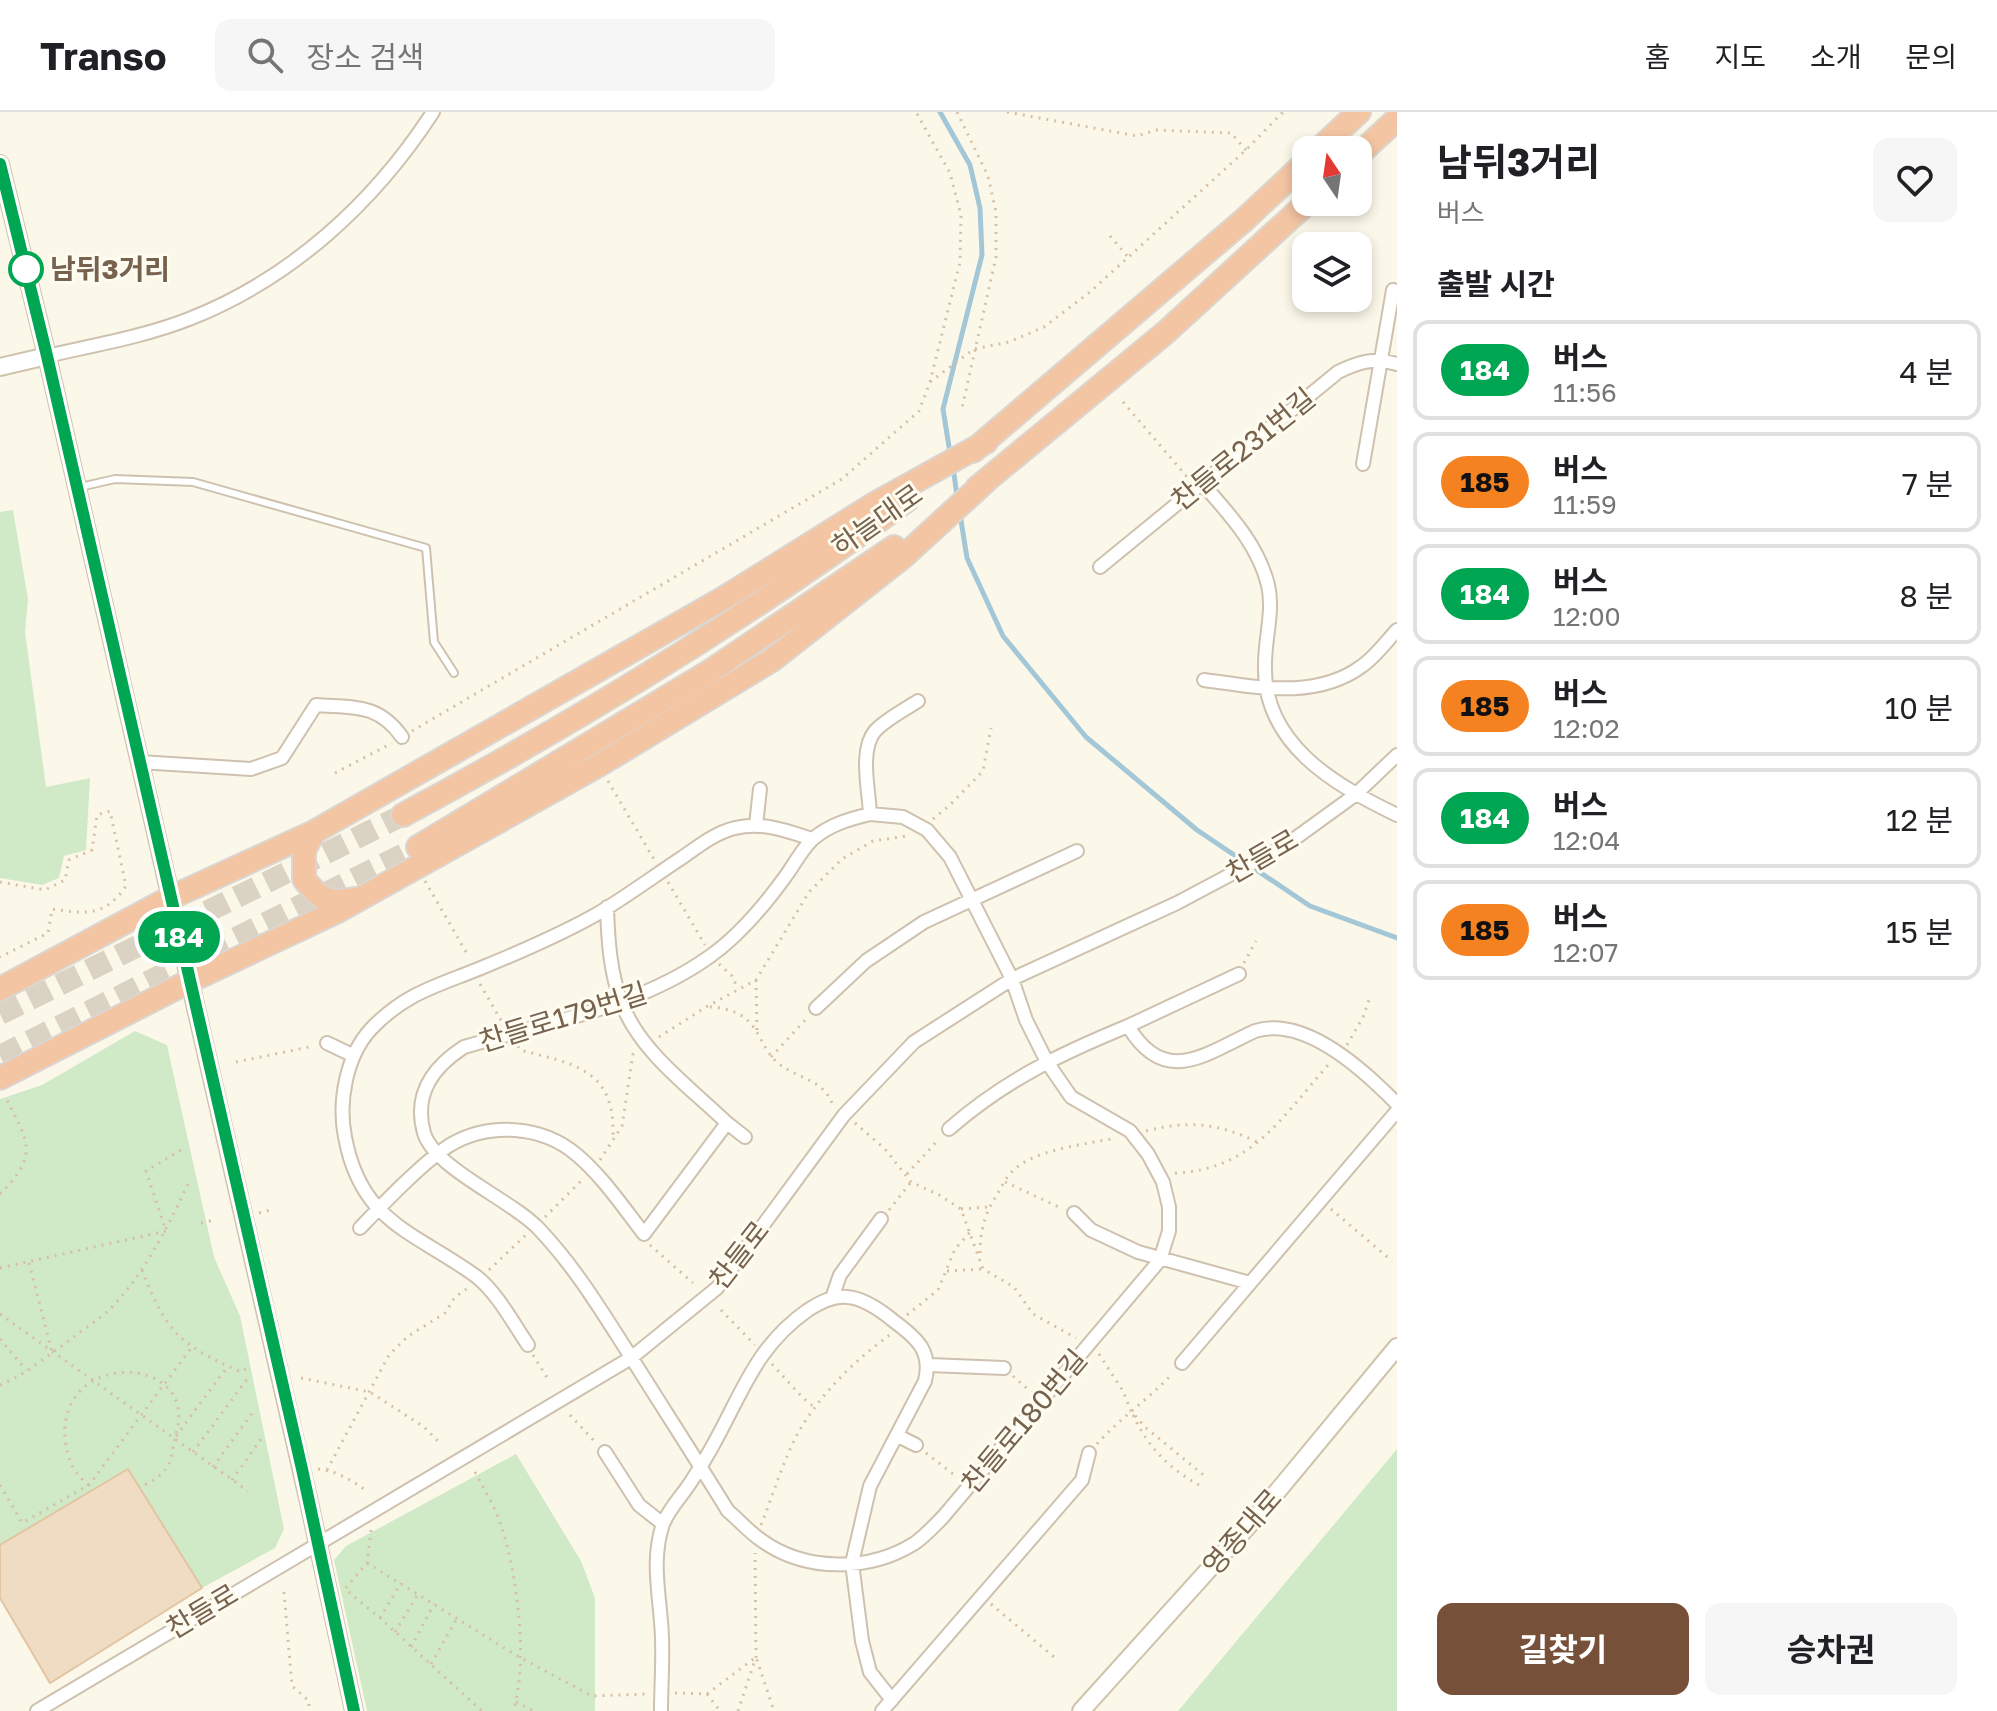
<!DOCTYPE html>
<html lang="ko">
<head>
<meta charset="utf-8">
<style>
	:root { --surface:#fff; --page:#f6f6f6; --text:#202124; --muted:#757577; --line:#e0e0e0; --accent:#775039 }
	body { margin:0; font-family:"Golos Text","Noto Sans KR",sans-serif; background:var(--page); color:var(--text); height:100vh; display:flex; flex-direction:column; font-size:30px; white-space:nowrap }
	* { box-sizing:border-box; margin:0 }
	p { font-size:26px; color:var(--muted) }
	.icon { flex:none; width:44px; height:44px; fill:none; stroke:currentColor; stroke-width:2; stroke-linecap:round; stroke-linejoin:round }
	.map { position:relative; flex:1; overflow:hidden }
	.details { display:flex; flex-direction:column; background:var(--surface); width:600px }
	.details>* { flex:none }
	.badge { padding:0 16px; border-radius:26px; font-size:28px; line-height:52px }
	.needle { width:52px; rotate:347deg }
	.controls { position:absolute; left:1292px; top:24px; display:grid; gap:16px }
	.controls a { display:grid; place-items:center; width:80px; height:80px; border-radius:16px; background:var(--surface); box-shadow:0 4px 12px #0003; font-size:40px }
	.map>.badge { position:absolute; translate:-50% -50%; box-shadow:0 0 0 4px #fff }
	h2 { padding:0 40px; font-size:30px; line-height:72px }
	.round { display:grid; place-items:center; flex:none; width:84px; height:84px; border-radius:16px; background:var(--page) }
	.summary { display:flex; align-items:center; justify-content:space-between; height:136px; padding:0 40px }
	h1 { font-size:38px; font-weight:700; line-height:60px }
	.action { display:flex; gap:16px; margin-top:auto; padding:16px 40px }
	.action a { flex:1; height:92px; border-radius:16px; background:var(--accent); color:#fff; font-size:32px; font-weight:700; line-height:92px; text-align:center }
	.action a+a { background:var(--page); color:var(--text) }
	ul { padding:0; list-style:none }
	li { display:flex; align-items:center; gap:24px; height:100px; margin:0 16px 12px; padding:0 24px; border:4px solid var(--line); border-radius:16px }
	li div { flex:1 }
	li b { display:block; font-size:30px }
	li em { font-style:normal }
	li .badge { min-width:88px; font-weight:700; text-align:center }
	header { display:flex; align-items:center; gap:48px; box-sizing:border-box; height:112px; padding:0 40px; background:var(--surface); border-bottom:2px solid var(--line) }
	header strong { font-size:38px }
	nav { display:flex; gap:44px; margin-inline-start:auto; font-size:28px }
	.search { width:560px; height:72px; background:var(--page); display:flex; align-items:center; gap:20px; box-sizing:border-box; padding:0 28px; border-radius:16px; color:var(--muted); font-size:30px }
	main { display:flex; flex:1; min-height:0 }
	.map>svg:first-child { display:block }
</style>
</head>
<body>
<header>
<strong>Transo</strong>
<div class="search"><svg class="icon" aria-label="search" viewBox="0 0 24 24"><circle cx="10" cy="10" r="6"/><path d="M15 15l6 6"/></svg>장소 검색</div>
<nav><a>홈</a><a>지도</a><a>소개</a><a>문의</a></nav>
</header>
<main>
<div class="map">
<svg width="1397" height="1599" viewBox="0 0 1397 1599">
	<rect width="100%" height="100%" fill="#fcf8e9"/>
	<!-- green -->
	<path fill="#d0e9c7" d="M 13,398 L 28,487 L 25,520 L 46,675 L 90,666 L 86,738 L 64,744 L 59,766 L 42,773 L 0,766 L 0,400 Z
		M 135,919 L 167,933 L 214,1145 L 240,1204 L 284,1417 L 275,1436 L 202,1476 L 128,1357 L 0,1433 L 0,987 L 42,973 Z
		M 1397,1337 L 1397,1599 L 1178,1599 L 1387,1349 Z
		M 516,1342 L 581,1449 L 595,1486 L 595,1599 L 367,1599 L 334,1448 L 346,1434 Z"/>
	<g fill="none" stroke-linecap="round" stroke-linejoin="round">
		<!-- stream -->
		<path stroke="#a4c7d7" stroke-width="5" d="M 940,0 L 970,53 L 980,96 L 982,143 L 943,297 L 950,341
			M 953,355 L 957,384
			M 960,402 L 967,446 L 1003,524 L 1086,625 L 1197,718 L 1310,794 L 1397,826"/>
	</g>
	<!-- building -->
	<path fill="#f0dcc2" stroke="#e2c5a2" stroke-width="2" d="M 128,1357 L 202,1476 L 50,1571 L 0,1486 L 0,1433 Z"/>
	<g fill="none" stroke-linecap="round" stroke-linejoin="round">
		<!-- highway-tunnel -->
		<path stroke="#dad2c2" stroke-width="22" stroke-dasharray="22 11" stroke-linecap="butt" d="M 0,902 L 403,703
			M 0,944 L 418,735"/>
		<defs>
			<path id="lane" d="M 80,375 L 115,367 L 193,370 L 426,436 L 434,530 L 454,561"/>
			<path id="street" d="M 47,244 C 94,233 143,225 189,207 C 291,167 374,91 433,0
				M 1363,352 L 1393,178
				M 1202,371 C 1228,401 1258,432 1268,473 C 1274,499 1265,525 1265,552 C 1262,632 1335,673 1397,703
				M 1100,455 L 1338,260 C 1359,250 1374,245 1397,252
				M 1204,568 C 1257,575 1316,588 1362,554 C 1375,545 1386,530 1397,518
				M 139,650 L 251,657 L 282,646 L 316,593 C 354,596 378,591 402,625
				M 870,702 L 903,705 L 927,718 L 950,745 L 1012,867 L 1026,908 L 1047,950 L 1071,985 L 1130,1019 L 1148,1042 L 1163,1070 L 1169,1095 L 1169,1119 L 1160,1148 L 943,1405 C 934,1414 925,1424 915,1431 C 869,1460 805,1460 761,1428 C 749,1420 739,1408 728,1399 C 696,1347 663,1296 631,1245 C 602,1200 576,1156 539,1117 C 512,1088 435,1057 424,1021 C 413,982 433,955 464,935 C 548,910 637,896 709,845 C 739,824 764,794 785,765 C 794,753 803,735 814,726 C 831,712 850,707 870,702 Z
				M 870,702 C 869,678 859,638 875,619 C 886,607 904,598 918,589
				M 756,713 L 760,677
				M 816,896 L 866,849 L 924,810 L 1077,739
				M 1128,914 L 1239,862
				M 327,931 L 352,943
				M 727,1011 L 745,1025
				M 949,1017 C 1005,968 1060,942 1128,914 C 1165,976 1205,942 1255,919 C 1305,903 1365,959 1397,992
				M 1074,1101 L 1091,1118 L 1138,1140 L 1250,1171
				M 360,1116 C 383,1092 423,1050 450,1033 C 489,1010 542,1013 577,1043 C 603,1065 623,1095 644,1122 L 727,1011 C 691,976 641,941 622,892 C 610,861 608,828 607,795
				M 832,1186 L 840,1163 L 881,1107
				M 528,1233 C 513,1211 498,1182 477,1165 C 416,1120 361,1112 345,1025 C 338,990 346,944 371,917 C 405,881 437,874 481,856 C 520,840 560,823 597,802 C 626,785 654,764 683,745 C 700,733 715,721 735,716 C 762,709 787,719 812,727
				M 1182,1251 L 1397,999
				M 929,1253 L 1004,1256
				M 898,1324 L 916,1333
				M 605,1340 L 639,1393 L 663,1412
				M 37,1599 L 631,1246 L 717,1176 L 844,1003 L 914,930 L 1012,867 L 1177,791 L 1286,733 L 1355,683 L 1397,643
				M 661,1599 C 661,1575 663,1550 662,1526 C 661,1488 650,1450 663,1412 C 668,1399 678,1388 686,1377 C 696,1363 704,1349 712,1335 C 742,1282 755,1235 808,1198 C 819,1191 833,1183 847,1185 C 864,1186 883,1200 895,1210 C 918,1227 932,1240 925,1269 L 870,1374 L 852,1451 L 862,1529 L 870,1560 L 892,1588
				M 882,1599 L 1082,1368 L 1089,1341"/>
			<path id="secondary" d="M 0,52 L 47,244 L 310,1395 L 354,1599
				M 0,255 L 47,244
				M 1081,1599 L 1257,1404 L 1397,1235"/>
			<path id="highway" d="M 1318,38 L 1359,0
				M 1358,43 L 1397,7
				M 973,339 L 1244,108 L 1306,50
				M 977,376 L 1165,221 L 1308,90
				M 403,703 C 578,609 747,506 907,388
				M 314,720 L 304,738 L 304,767 C 320,788 329,792 355,787
				M 418,735 L 709,560 L 894,435
				M 0,877 L 170,786 L 314,720 L 724,486 L 876,391 L 986,330
				M 0,966 L 190,869 L 338,799 L 599,653 L 772,548 L 904,444 L 986,369"/>
		</defs>
		<!-- lane casing -->
		<use href="#lane" stroke="#cec1af" stroke-width="10"/>
		<!-- street casing -->
		<use href="#street" stroke="#cec1af" stroke-width="16"/>
		<!-- secondary casing -->
		<use href="#secondary" stroke="#d0c3ac" stroke-width="20"/>
		<!-- highway casing -->
		<use href="#highway" stroke="#dbd6d1" stroke-width="26"/>
		<!-- path -->
		<path stroke="#d6c0a4" stroke-width="3" stroke-dasharray="2 6" stroke-linecap="butt" d="M 957,0 L 988,64 L 996,100 L 996,145 L 962,296
			M 1007,0 L 1137,24 L 1156,18 L 1231,21 L 1246,38
			M 1110,124 L 1129,146
			M 930,270 L 974,237 L 1009,230 L 1044,215 L 1090,180 L 1246,38 L 1283,0
			M 1123,290 L 1188,366
			M 412,619 L 842,367 L 919,299 L 930,270 L 960,150 L 961,103 L 950,61 L 916,0
			M 335,661 L 392,631
			M 608,669 L 655,749
			M 933,707 L 950,693 L 983,659 L 991,616
			M 425,769 L 469,845
			M 0,770 L 45,778 L 65,768 L 69,748 L 92,738 L 97,703 L 110,699 L 126,774 C 105,805 85,802 52,797 L 48,821 L 0,845
			M 668,770 L 705,833
			M 1244,851 L 1256,829
			M 719,852 L 732,864 L 738,877
			M 756,868 L 757,919
			M 480,872 L 502,910
			M 710,895 C 721,895 736,899 745,906 C 760,918 763,939 778,951 C 797,967 827,968 833,995
			M 659,925 L 706,895 L 756,868 L 809,780 L 842,747 L 873,729 L 907,724
			M 1347,933 L 1363,905 L 1369,888
			M 518,934 L 520,938 C 573,952 615,956 613,1024
			M 771,945 L 808,905
			M 236,950 L 314,934
			M 855,1011 L 885,1037 L 911,1070 L 939,1083 L 961,1097 L 983,1157 L 1014,1175 L 1033,1202 L 1076,1226
			M 1146,1019 C 1189,1008 1217,1011 1257,1030
			M 600,1048 L 622,1014 L 633,942 L 635,940
			M 1175,1061 C 1252,1058 1282,1005 1329,952
			M 907,1062 L 939,1027
			M 1005,1070 L 1063,1097
			M 0,1082 C 40,1042 28,1030 5,984
			M 961,1097 L 988,1095
			M 1331,1097 L 1392,1149
			M 889,1098 L 911,1070
			M 259,1101 L 271,1098
			M 545,1105 L 582,1068
			M 201,1111 L 214,1108
			M 650,1133 L 693,1171
			M 980,1141 C 980,1120 985,1100 997,1083 C 1002,1074 1007,1063 1015,1057 C 1037,1037 1087,1032 1116,1026
			M 29,1151 L 52,1240
			M 0,1156 L 166,1119 L 146,1059 L 181,1038
			M 142,1158 C 167,1222 179,1232 241,1260 L 246,1257
			M 489,1158 L 527,1122
			M 947,1159 L 983,1157
			M 721,1198 L 755,1233
			M 0,1202 L 248,1379
			M 907,1203 L 938,1178 L 955,1137 L 971,1119
			M 0,1227 L 26,1258
			M 1099,1242 L 1123,1279 L 1131,1299 L 1145,1315 L 1207,1366
			M 533,1243 L 548,1267
			M 772,1252 L 802,1285 L 814,1295
			M 1013,1264 L 1031,1280
			M 301,1266 L 370,1280 L 424,1315 L 439,1330
			M 0,1273 C 23,1264 43,1247 63,1233 C 79,1220 98,1209 112,1195 C 147,1158 169,1112 190,1068
			M 570,1303 L 597,1332
			M 1133,1303 C 1148,1335 1169,1357 1201,1374
			M 176,1324 L 228,1254
			M 1097,1332 C 1120,1306 1149,1287 1173,1261
			M 193,1340 L 248,1266
			M 926,1341 L 957,1365
			M 213,1355 L 255,1297
			M 318,1357 C 337,1359 353,1369 368,1380
			M 327,1358 L 389,1243 L 407,1225 L 445,1201 L 455,1185 L 468,1176
			M 475,1360 C 483,1376 494,1393 500,1410 C 517,1459 529,1549 513,1599
			M 232,1368 L 261,1327
			M 0,1373 L 22,1411 L 89,1373 L 192,1235
			M 89,1373 C 72,1360 67,1346 65,1325 C 59,1238 196,1242 177,1318 C 169,1347 176,1356 145,1373
			M 761,1413 C 773,1383 783,1349 798,1321 C 820,1282 855,1248 891,1222
			M 371,1418 L 367,1451 L 345,1477 L 380,1506 L 482,1599
			M 367,1451 L 519,1545 L 592,1584 L 647,1582
			M 284,1480 L 292,1574 L 309,1589 L 309,1599
			M 991,1492 L 1054,1545
			M 380,1506 L 401,1471
			M 395,1520 L 418,1482
			M 411,1535 L 434,1492
			M 431,1552 L 457,1506
			M 675,1581 L 707,1582 L 720,1599
			M 707,1582 L 756,1545 L 774,1599
			M 516,1590 L 534,1599
			M 738,1599 L 756,1545 L 755,1441"/>
		<!-- lane -->
		<use href="#lane" stroke="#fff" stroke-width="6"/>
		<!-- street -->
		<use href="#street" stroke="#fff" stroke-width="12"/>
		<!-- secondary -->
		<use href="#secondary" stroke="#fff" stroke-width="16"/>
		<!-- highway -->
		<use href="#highway" stroke="#f3c5a3" stroke-width="22"/>
	</g>
	<g fill="none" stroke-linecap="round" stroke-linejoin="round">
		<defs>
			<path id="line" d="M 0,52 L 47,244 L 302,1357 L 354,1599"/>
		</defs>
		<!-- line casing -->
		<use href="#line" stroke="#fff" stroke-width="18"/>
		<!-- line -->
		<use href="#line" stroke="#00a651" stroke-width="12"/>
	</g>
	<!-- markers -->
	<circle fill="#fff" stroke="#00a651" stroke-width="4" cx="26" cy="157" r="16"/>
	<g text-anchor="middle" stroke-width="6" stroke-linejoin="round" paint-order="stroke">
		<!-- stop labels -->
		<g font-size="28" font-weight="bold" fill="#76624d" stroke="#fefbf0" text-anchor="start">
			<text x="50" y="167">남뒤3거리</text>
		</g>
		<!-- street labels -->
		<g font-size="28" fill="#76624d" stroke="#fefbf0">
			<text transform="translate(1243 337) rotate(-39)" y="10">찬들로231번길</text>
			<text transform="translate(877 408) rotate(-35)" y="10">하늘대로</text>
			<text transform="translate(1262 744) rotate(-30)" y="10">찬들로</text>
			<text transform="translate(563 905) rotate(-17)" y="10">찬들로179번길</text>
			<text transform="translate(739 1143) rotate(-52)" y="10">찬들로</text>
			<text transform="translate(1024 1309) rotate(-50)" y="10">찬들로180번길</text>
			<text transform="translate(1242 1420) rotate(-49)" y="10">영종대로</text>
			<text transform="translate(202 1499) rotate(-31)" y="10">찬들로</text>
		</g>
	</g>
</svg>
<div class="controls">
<a><svg class="needle" viewBox="-14 -14 28 28"><path d="M0-13l5 13h-10z" fill="#e53935"/><path d="M0 13l5-13h-10z" fill="#757577"/></svg></a>
<a><svg class="icon" aria-label="layers" viewBox="0 0 24 24"><path d="M12 4l9 5-9 5-9-5zM3 14l9 5 9-5"/></svg></a>
</div>
<b class="badge" style="left:179px;top:825px;background:#00a651;color:#fff">184</b>
</div>
<section class="details">
<div class="summary"><div><h1>남뒤3거리</h1><p>버스</p></div><a class="round"><svg class="icon" aria-label="heart" viewBox="0 0 24 24"><path d="M12 20l-8-8c-3-5 5-10 8-4 3-6 11-1 8 4z"/></svg></a></div>
<h2>출발 시간</h2>
<ul>
<li><span class="badge" style="background:#00a651;color:#fff">184</span><div><b>버스</b><p>11:56</p></div><em>4 분</em></li>
<li><span class="badge" style="background:#f58220;color:#111">185</span><div><b>버스</b><p>11:59</p></div><em>7 분</em></li>
<li><span class="badge" style="background:#00a651;color:#fff">184</span><div><b>버스</b><p>12:00</p></div><em>8 분</em></li>
<li><span class="badge" style="background:#f58220;color:#111">185</span><div><b>버스</b><p>12:02</p></div><em>10 분</em></li>
<li><span class="badge" style="background:#00a651;color:#fff">184</span><div><b>버스</b><p>12:04</p></div><em>12 분</em></li>
<li><span class="badge" style="background:#f58220;color:#111">185</span><div><b>버스</b><p>12:07</p></div><em>15 분</em></li>
</ul>
<div class="action"><a>길찾기</a><a>승차권</a></div>
</section>
</main>
</body>
</html>
